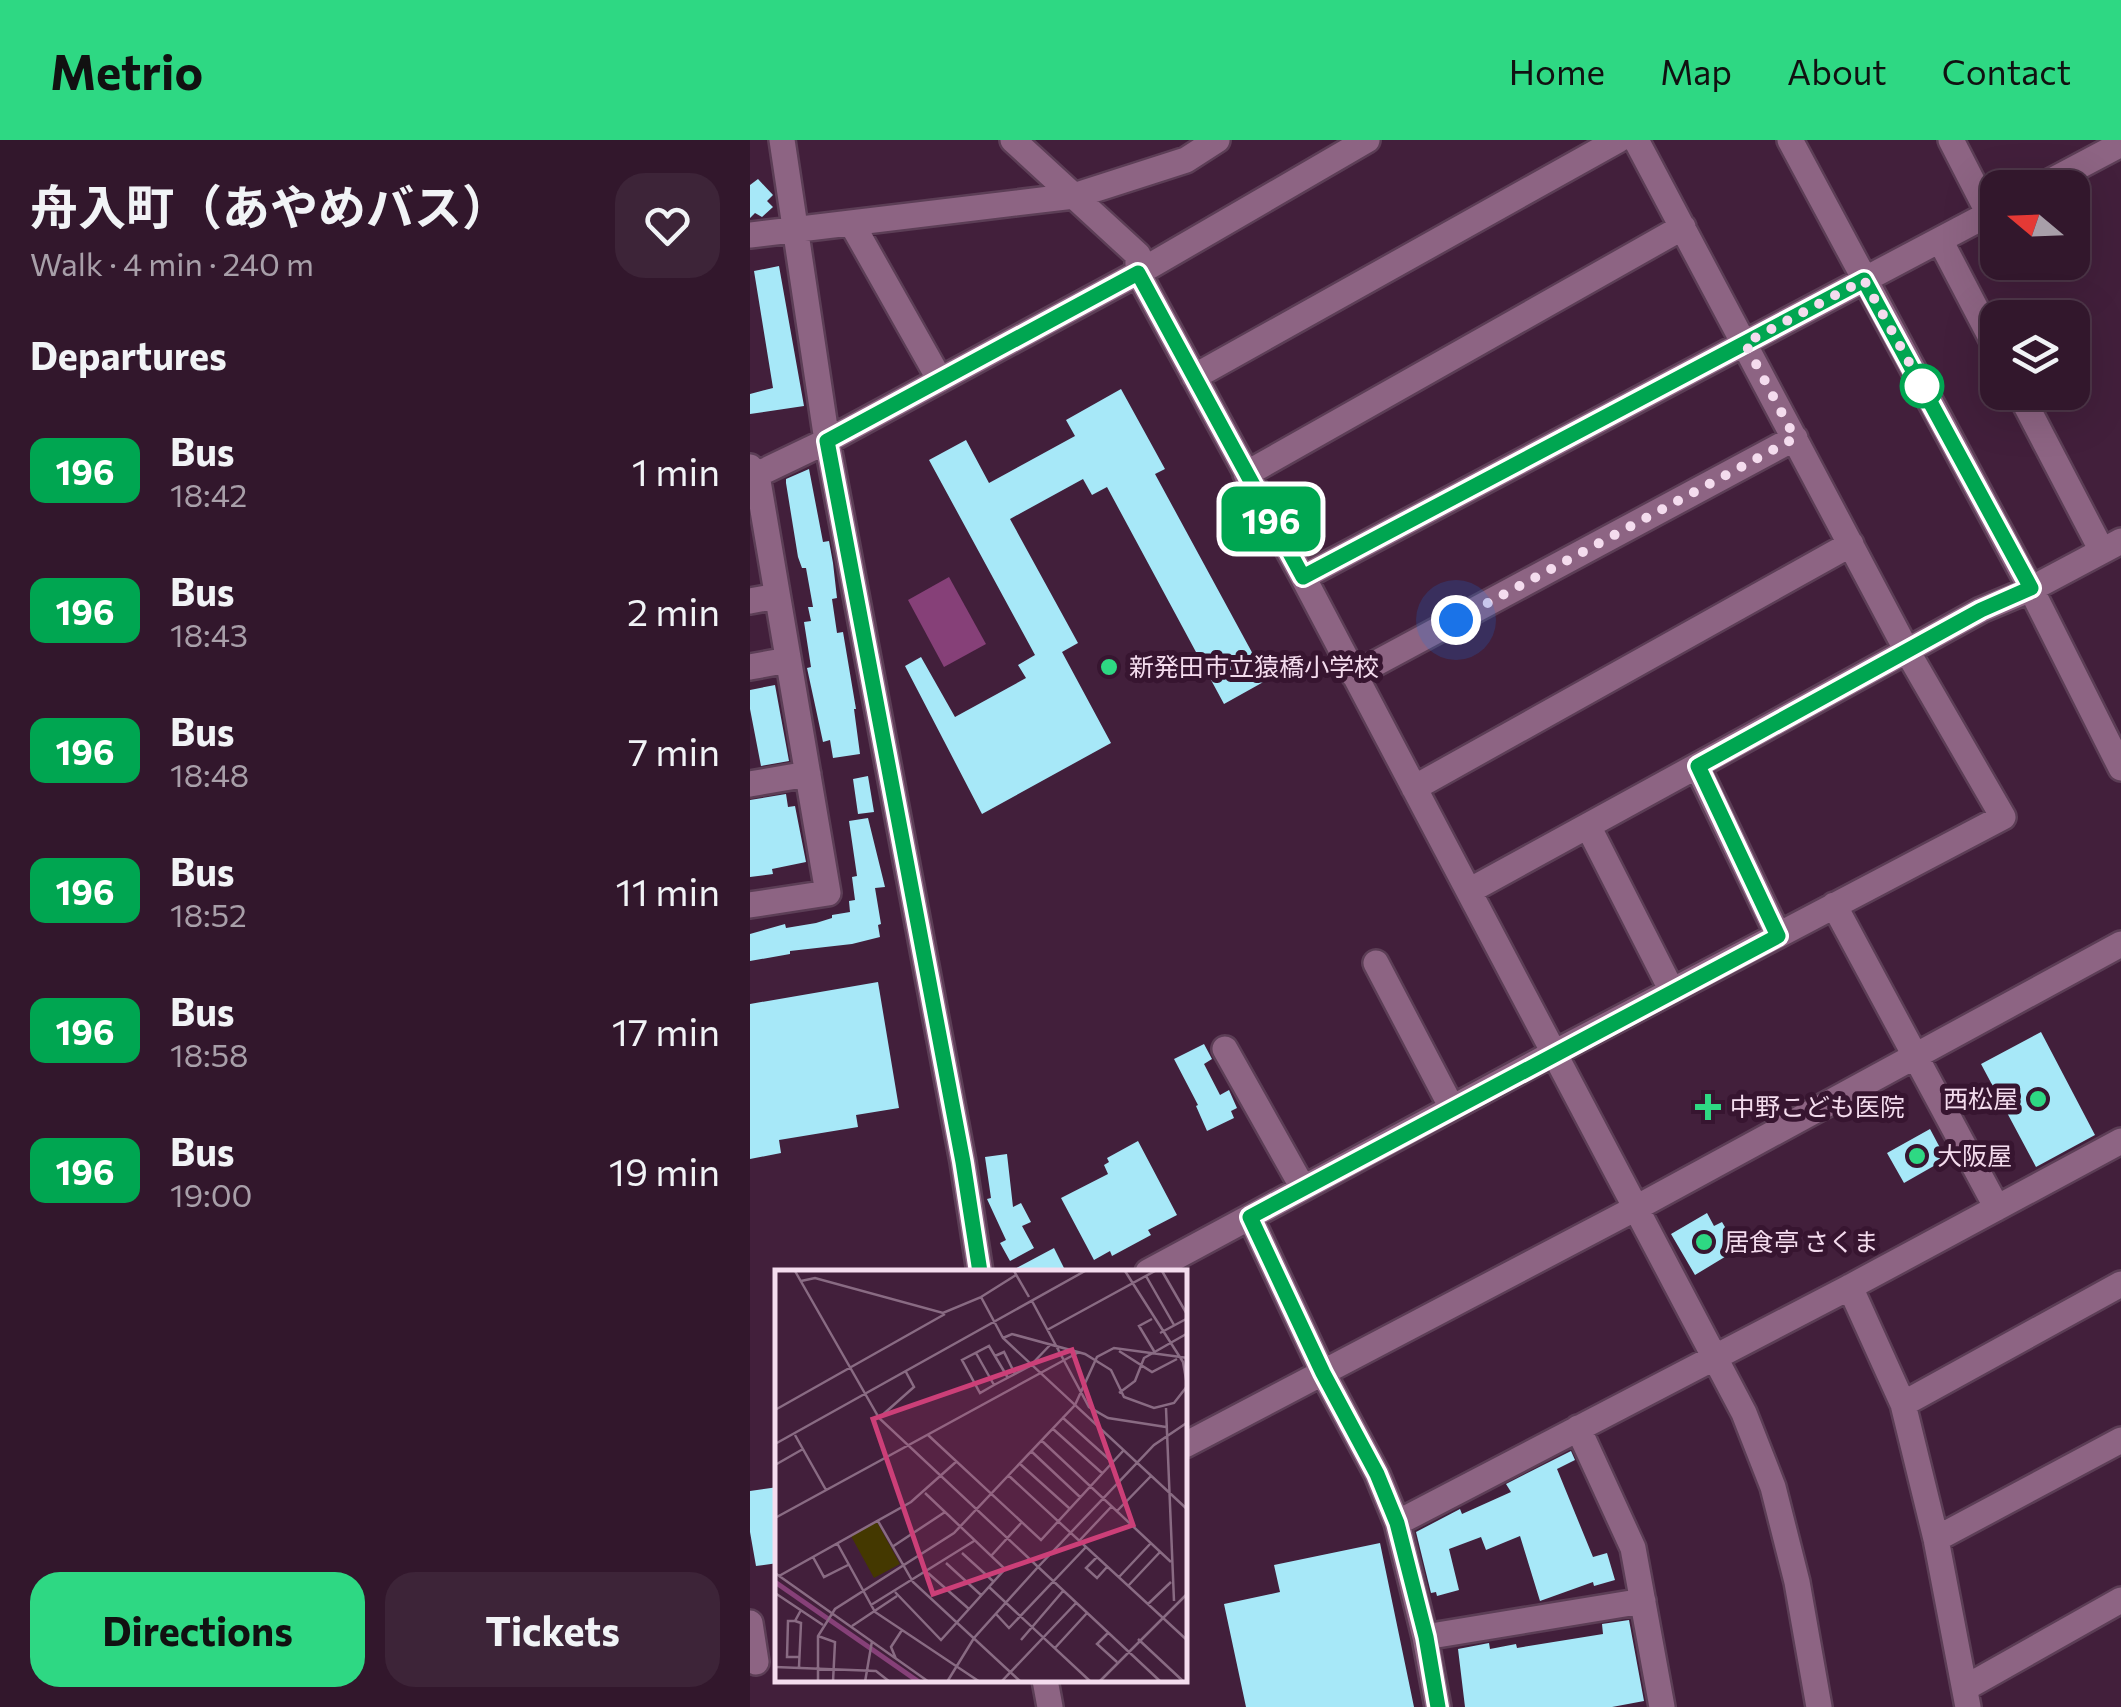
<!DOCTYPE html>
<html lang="en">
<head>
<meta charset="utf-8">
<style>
	:root { --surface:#32172c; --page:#3d2438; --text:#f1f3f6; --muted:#a89fa9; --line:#4d3648; --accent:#2ed883 }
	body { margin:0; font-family:Commissioner,"Noto Sans JP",sans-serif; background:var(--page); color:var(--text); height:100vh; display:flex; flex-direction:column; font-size:38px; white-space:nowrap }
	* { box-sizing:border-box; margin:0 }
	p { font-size:32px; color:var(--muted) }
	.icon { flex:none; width:55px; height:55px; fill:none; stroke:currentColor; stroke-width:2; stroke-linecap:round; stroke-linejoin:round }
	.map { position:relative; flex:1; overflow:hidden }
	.panel { display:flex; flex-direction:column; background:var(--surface); width:750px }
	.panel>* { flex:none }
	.badge { padding:0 20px; border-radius:15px; font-size:35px; line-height:65px }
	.needle { width:65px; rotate:289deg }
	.controls { position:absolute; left:1230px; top:30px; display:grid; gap:20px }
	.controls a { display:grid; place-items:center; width:110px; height:110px; border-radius:20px; background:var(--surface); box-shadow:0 10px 40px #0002,0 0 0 2px var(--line); font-size:50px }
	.you { position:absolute; width:50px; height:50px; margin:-25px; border:8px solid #fff; border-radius:50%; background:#1a73e8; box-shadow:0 0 0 15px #1a73e833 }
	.map>.badge { position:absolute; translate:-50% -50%; box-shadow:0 0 0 5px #fff }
	h2 { padding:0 30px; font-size:38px; line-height:90px }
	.round { display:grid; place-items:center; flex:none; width:105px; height:105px; border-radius:30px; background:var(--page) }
	.overview { display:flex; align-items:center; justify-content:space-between; height:170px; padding:0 30px }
	h1 { font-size:48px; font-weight:700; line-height:75px }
	.button { display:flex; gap:20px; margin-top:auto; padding:20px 30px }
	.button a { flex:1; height:115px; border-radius:30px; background:var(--accent); color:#111; font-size:40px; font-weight:700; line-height:115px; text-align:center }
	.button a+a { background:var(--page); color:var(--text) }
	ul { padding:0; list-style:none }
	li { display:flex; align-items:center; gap:30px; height:140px; padding:0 30px }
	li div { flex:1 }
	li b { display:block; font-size:38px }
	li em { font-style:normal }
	li .badge { min-width:110px; font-weight:700; text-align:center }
	header { display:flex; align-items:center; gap:60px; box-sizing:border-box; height:140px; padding:0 50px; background:var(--accent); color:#111 }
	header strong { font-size:48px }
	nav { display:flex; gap:55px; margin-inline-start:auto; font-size:35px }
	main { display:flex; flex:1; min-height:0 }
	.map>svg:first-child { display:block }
</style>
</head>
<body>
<header>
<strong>Metrio</strong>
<nav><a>Home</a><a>Map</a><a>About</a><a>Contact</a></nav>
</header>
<main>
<section class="panel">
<div class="overview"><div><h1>舟入町（あやめバス）</h1><p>Walk · 4 min · 240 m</p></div><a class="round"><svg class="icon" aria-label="heart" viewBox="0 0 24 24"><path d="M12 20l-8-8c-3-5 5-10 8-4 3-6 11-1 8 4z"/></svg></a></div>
<h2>Departures</h2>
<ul>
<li><span class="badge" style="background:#00a651;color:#fff">196</span><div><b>Bus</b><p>18:42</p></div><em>1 min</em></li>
<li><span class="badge" style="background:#00a651;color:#fff">196</span><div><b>Bus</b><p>18:43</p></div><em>2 min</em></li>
<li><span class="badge" style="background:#00a651;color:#fff">196</span><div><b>Bus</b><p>18:48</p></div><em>7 min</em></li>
<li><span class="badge" style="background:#00a651;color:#fff">196</span><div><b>Bus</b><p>18:52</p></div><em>11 min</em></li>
<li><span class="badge" style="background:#00a651;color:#fff">196</span><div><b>Bus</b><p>18:58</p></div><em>17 min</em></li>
<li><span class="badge" style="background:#00a651;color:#fff">196</span><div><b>Bus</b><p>19:00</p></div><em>19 min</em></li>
</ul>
<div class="button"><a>Directions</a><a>Tickets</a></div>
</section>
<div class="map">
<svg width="1371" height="1567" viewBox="0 0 1371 1567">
	<rect width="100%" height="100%" fill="#421f3b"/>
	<!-- water -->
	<path fill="#864078" d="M 199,437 L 236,504 L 194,527 L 158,460 Z"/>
	<!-- building -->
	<path fill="#a7e8f8" d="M 8,39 L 23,55 L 17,61 L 23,67 L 12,77 L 5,73 L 0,78 L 0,45 Z
		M 29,126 L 54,266 L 0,274 L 0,254 L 23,248 L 4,131 Z
		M 371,249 L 415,329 L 405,334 L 517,540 L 474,564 L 357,347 L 342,355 L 333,339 L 260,379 L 328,503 L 312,512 L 361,603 L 232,674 L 155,526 L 171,517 L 205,577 L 276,538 L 268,525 L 285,515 L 179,320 L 216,300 L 239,343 L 325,296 L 316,280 Z
		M 59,329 L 73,402 L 79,401 L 83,423 L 87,458 L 82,459 L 87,493 L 93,492 L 106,569 L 104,569 L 110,614 L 83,618 L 80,600 L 73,602 L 57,528 L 61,527 L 54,482 L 61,481 L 58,467 L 63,467 L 56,428 L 52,428 L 48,417 L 36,343 L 36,339 Z
		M 25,545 L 39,621 L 11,626 L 0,569 L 0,550 Z
		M 118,636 L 124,672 L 108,674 L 103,639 Z
		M 36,654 L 38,667 L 45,666 L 56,722 L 22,729 L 23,734 L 0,737 L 0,660 Z
		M 118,678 L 135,747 L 125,748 L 131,784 L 128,785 L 130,797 L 102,804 L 40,811 L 40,814 L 0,821 L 0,794 L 35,784 L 36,788 L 66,783 L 82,778 L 82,775 L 100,772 L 99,761 L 105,760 L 102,737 L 107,736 L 99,681 Z
		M 128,842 L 149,968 L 106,975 L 108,987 L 29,1000 L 31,1013 L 0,1019 L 0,864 Z
		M 1291,892 L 1345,995 L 1286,1027 L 1231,924 Z
		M 454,904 L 462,919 L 454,924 L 470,955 L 479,950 L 487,968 L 481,971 L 484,978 L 457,991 L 446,966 L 448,965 L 424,919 Z
		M 1180,989 L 1196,1019 L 1154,1043 L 1137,1013 Z
		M 388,1001 L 427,1075 L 398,1090 L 401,1095 L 362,1116 L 360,1111 L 344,1120 L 311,1058 L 358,1034 L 354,1025 L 359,1022 L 357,1018 Z
		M 257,1014 L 263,1067 L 271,1063 L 281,1082 L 272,1086 L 284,1108 L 260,1121 L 250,1103 L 256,1100 L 237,1059 L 241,1058 L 235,1017 Z
		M 957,1073 L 964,1086 L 972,1082 L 988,1109 L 945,1135 L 921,1094 Z
		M 304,1108 L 316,1132 L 259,1132 Z
		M 821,1311 L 825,1320 L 807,1329 L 843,1417 L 857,1413 L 865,1440 L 844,1446 L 843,1442 L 790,1461 L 770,1396 L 736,1410 L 731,1397 L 699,1409 L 709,1450 L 687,1456 L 686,1452 L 681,1453 L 666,1392 L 710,1369 L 712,1374 L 761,1352 L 756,1344 Z
		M 28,1347 L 28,1423 L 6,1426 L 0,1392 L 0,1351 Z
		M 630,1403 L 664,1567 L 496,1567 L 474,1464 L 530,1452 L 524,1425 Z
		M 879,1480 L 894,1561 L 862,1567 L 715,1567 L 708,1509 L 739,1503 L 740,1509 L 766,1504 L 767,1508 L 853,1494 L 852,1484 Z"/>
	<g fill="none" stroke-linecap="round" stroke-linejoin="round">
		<defs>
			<path id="minor" d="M 32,0 L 77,301 L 213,1022 L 230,1132
				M 263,0 L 388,115 L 388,133 L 553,437 L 994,1273 L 1023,1347 L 1047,1442 L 1069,1567
				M 1040,0 L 1281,449 L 1371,628
				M 1201,0 L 1239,74
				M 1288,48 L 1371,4
				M 102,84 L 190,240
				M 0,95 L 324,56 L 436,20 L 467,0
				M 1190,100 L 1248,211
				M 444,237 L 868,0
				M 1269,252 L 1352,411
				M 0,327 L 7,335 L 78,753 L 0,765
				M 496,334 L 933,87
				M 0,338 L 77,301 L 388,133 L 617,0
				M 553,437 L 1248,69
				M 0,461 L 27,456
				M 0,527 L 38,520
				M 604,535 L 1045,298
				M 947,626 L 1028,795
				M 0,644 L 58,634
				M 664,648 L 1101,404
				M 838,686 L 922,851
				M 719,751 L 1231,470 L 1281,449 L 1371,401
				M 1084,765 L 1247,1068
				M 626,823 L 702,968
				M 475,909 L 553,1048
				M 500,1077 L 573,1233 L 627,1334 L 647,1383 L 675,1497 L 688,1567
				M 398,1132 L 804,913 L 1253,677 L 1157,511 L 886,0
				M 1100,1147 L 1153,1264 L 1186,1399 L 1218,1567
				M 1153,1264 L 1371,1144
				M 828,1288 L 883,1408 L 912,1567
				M 435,1305 L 886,1068 L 1371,804
				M 647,1383 L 1100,1147 L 1371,1001
				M 1186,1399 L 1371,1300
				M 0,1483 L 6,1522
				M 675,1497 L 893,1461
				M 295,1540 L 300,1567
				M 1215,1548 L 1371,1460"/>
		</defs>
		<!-- minor casing -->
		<use href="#minor" stroke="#5c3e56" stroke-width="30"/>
		<!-- minor -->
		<use href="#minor" stroke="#8d6483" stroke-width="25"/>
	</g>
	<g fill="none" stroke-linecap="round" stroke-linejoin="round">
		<defs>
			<path id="line" d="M 230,1132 L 213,1022 L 77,301 L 388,133 L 553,437 L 1114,140 L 1281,448 L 1231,470 L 948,626 L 1028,796 L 500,1077 L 573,1233 L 627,1334 L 647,1383 L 676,1497 L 688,1567"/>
		</defs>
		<!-- line casing -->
		<use href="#line" stroke="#fff" stroke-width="22"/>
		<!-- line -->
		<use href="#line" stroke="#00a651" stroke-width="15"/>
		<!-- walk -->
		<path stroke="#f4dcee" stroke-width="10" stroke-dasharray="0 18" d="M 706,480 L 1045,298 L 995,203 L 1114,140 L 1172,246"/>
	</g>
	<!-- markers -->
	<circle fill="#fff" stroke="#00a651" stroke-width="5" cx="1172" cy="246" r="20"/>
	<g fill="#2ed883" stroke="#371530" stroke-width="4">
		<circle cx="359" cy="527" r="10"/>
		<circle cx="1288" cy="959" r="10"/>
		<path d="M953 952h10v10h10v10h-10v10h-10v-10h-10v-10h10z"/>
		<circle cx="1167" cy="1016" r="10"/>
		<circle cx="954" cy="1102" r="10"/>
	</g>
	<g text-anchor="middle" stroke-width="10" stroke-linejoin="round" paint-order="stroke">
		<!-- poi labels -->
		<g font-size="25" fill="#f4dcee" stroke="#371530" text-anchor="start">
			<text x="379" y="536">新発田市立猿橋小学校</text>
			<text x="1268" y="968" text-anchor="end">西松屋</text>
			<text x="980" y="976">中野こども医院</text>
			<text x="1187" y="1025">大阪屋</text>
			<text x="974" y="1111">居食亭 さくま</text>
		</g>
	</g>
	<!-- overview -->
	<g transform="translate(25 1130)">
		<rect width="412" height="412" fill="#421f3b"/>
		<path d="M 102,252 L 125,294 L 99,308 L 76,266 Z" fill="#443800"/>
		<path fill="none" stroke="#864078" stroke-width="5" d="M 0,312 L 144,412"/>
		<path fill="none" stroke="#896b83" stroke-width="2.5" d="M 20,1 L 104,148 L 386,412M 239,1 L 254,27M 350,1 L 408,92 L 412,115M 387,1 L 413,46M 371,6 L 399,55M 26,11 L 40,8 L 168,43 L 206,27 L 228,68 L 413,240M 206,27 L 241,5M 257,31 L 314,137 L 333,148 L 391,157M 377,49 L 364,56 L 379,81M 272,60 L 380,1M 385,63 L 413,48M 228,68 L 237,64 L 310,84 L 336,100 L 349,127 L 379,138 L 399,133 L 413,115M 344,81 L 377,102 L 402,89M 201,83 L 219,115M 220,86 L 229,82 L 240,104M 233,108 L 214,76 L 187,90 L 205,123 L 219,115 L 255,96 L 276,74M 344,123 L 360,111 L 369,88 L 413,63M 391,138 L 399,331M 0,140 L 170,44M 287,147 L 337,192M 104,148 L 139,117 L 131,102M 277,158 L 327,203M 20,165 L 51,220M 153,165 L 266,270 L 348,181M 266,170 L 396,292M 0,174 L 310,1M 256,181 L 305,227M 244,193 L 294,238M 0,195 L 28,179M 233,205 L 413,371M 342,241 L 376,206M 0,248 L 304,82M 103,251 L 138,312 L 246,412M 304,271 L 337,236M 62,273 L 100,342 L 205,412M 117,277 L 170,242M 187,283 L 219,312M 216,286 L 247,252M 38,287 L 49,307 L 73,295M 322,287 L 311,298 L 322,308 L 332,297M 171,293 L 206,325M 0,303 L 154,412M 153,303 L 194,339M 4,306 L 136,232 L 182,191M 344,307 L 376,273M 353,316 L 385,282M 214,317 L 316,412M 120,322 L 166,370 L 230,299 L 150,223M 0,323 L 48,355M 373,334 L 396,312M 96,335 L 199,271M 221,344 L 234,358 L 311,277M 20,351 L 13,351 L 12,387 L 24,387M 77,356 L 122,326M 333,363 L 322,374 L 342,392M 43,366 L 60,372 L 58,412M 363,369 L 409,412M 246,370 L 288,321M 279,379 L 312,343M 121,389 L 116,377 L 127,360M 0,397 L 101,401 L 115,412M 24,397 L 26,353 L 20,351 L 26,340M 43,412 L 43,366 L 60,339 L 179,263 L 300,135 L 322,87 L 339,78 L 413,88M 90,412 L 97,371M 172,412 L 199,368 L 263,297 L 379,175 L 413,152M 226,412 L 301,333M 324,412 L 413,323"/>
		<path fill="#cc3f78" fill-opacity="0.15" stroke="#cc3f78" stroke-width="5" d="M 297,80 L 358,255 L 158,324 L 98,149 Z"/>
		<rect width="412" height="412" fill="none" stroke="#f4dcee" stroke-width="5"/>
	</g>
</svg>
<div class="controls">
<a><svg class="needle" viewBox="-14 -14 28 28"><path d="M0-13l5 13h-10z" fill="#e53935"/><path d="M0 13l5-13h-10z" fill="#a89fa9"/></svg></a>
<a><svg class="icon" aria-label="layers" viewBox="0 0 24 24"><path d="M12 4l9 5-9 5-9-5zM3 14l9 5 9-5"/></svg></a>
</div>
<div class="you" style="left:706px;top:480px"></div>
<b class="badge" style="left:521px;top:379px;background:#00a651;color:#fff">196</b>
</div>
</main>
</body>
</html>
